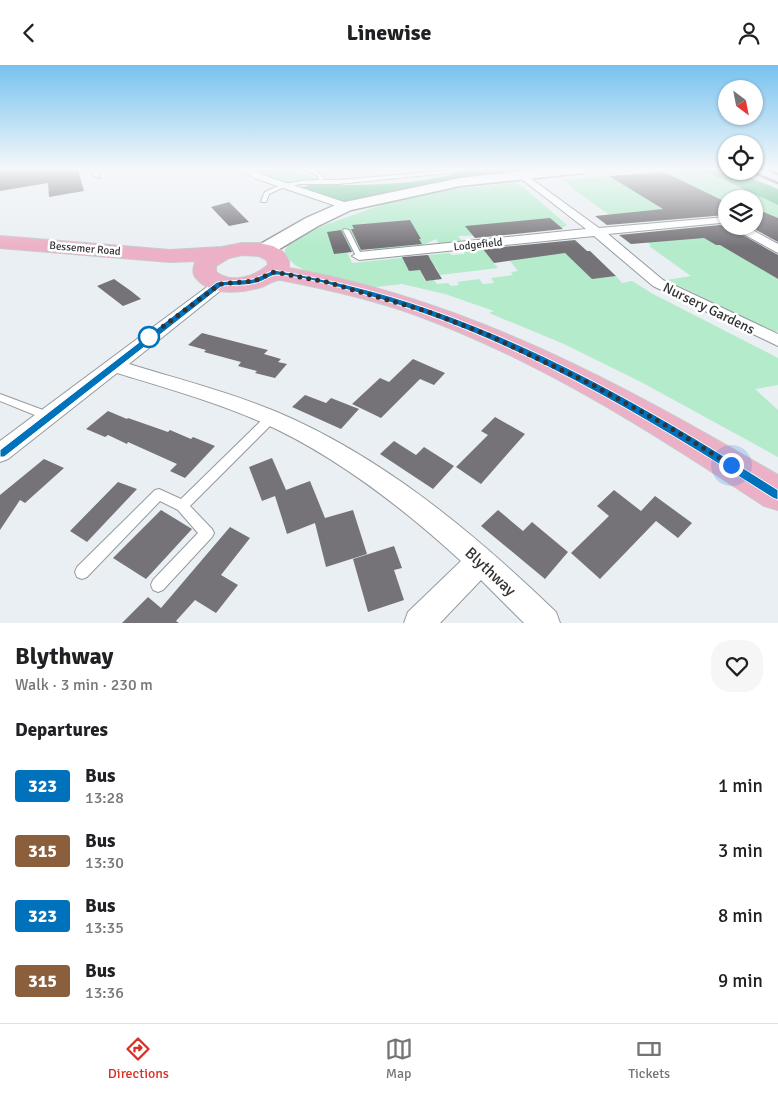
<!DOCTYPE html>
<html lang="en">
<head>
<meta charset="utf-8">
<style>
	:root { --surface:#fff; --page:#f6f6f6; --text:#202124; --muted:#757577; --line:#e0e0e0; --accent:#d93025 }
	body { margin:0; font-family:Signika,sans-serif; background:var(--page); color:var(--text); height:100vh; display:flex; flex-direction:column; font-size:19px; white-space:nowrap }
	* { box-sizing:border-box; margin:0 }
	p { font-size:16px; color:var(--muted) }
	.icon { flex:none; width:28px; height:28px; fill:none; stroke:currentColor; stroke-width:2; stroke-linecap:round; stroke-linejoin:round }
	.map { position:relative; height:558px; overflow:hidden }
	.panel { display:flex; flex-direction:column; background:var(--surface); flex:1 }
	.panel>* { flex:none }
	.badge { padding:0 10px; border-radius:4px; font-size:18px; line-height:32px }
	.needle { width:32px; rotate:148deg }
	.controls { position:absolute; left:718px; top:15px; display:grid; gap:10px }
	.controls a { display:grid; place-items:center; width:45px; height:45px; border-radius:50%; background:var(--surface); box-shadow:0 1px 4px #0004; font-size:25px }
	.you { position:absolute; width:25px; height:25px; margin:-12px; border:4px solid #fff; border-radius:50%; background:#1a73e8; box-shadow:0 0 0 8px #1a73e833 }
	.map>.badge { position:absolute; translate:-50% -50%; box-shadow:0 0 0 2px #fff }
	h2 { padding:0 15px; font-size:19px; line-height:45px }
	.round { display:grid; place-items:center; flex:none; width:52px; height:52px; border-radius:20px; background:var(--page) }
	.summary { display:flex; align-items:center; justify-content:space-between; height:85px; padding:0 15px }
	h1 { font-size:24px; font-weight:800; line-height:38px }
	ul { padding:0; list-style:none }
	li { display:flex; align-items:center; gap:15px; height:65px; padding:0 15px }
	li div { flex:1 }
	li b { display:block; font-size:19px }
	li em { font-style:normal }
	li .badge { min-width:55px; font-weight:700; text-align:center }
	header { display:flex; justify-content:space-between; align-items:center; height:65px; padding:0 15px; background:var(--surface); font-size:22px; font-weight:800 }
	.menu { display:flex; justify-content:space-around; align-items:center; height:70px; border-top:1px solid var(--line); background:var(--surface); font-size:14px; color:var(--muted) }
	.menu a { display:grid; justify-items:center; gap:2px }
	.menu .selected { color:var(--accent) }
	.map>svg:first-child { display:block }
</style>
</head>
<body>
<header><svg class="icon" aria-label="back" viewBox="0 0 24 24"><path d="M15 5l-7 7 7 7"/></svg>Linewise<svg class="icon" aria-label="person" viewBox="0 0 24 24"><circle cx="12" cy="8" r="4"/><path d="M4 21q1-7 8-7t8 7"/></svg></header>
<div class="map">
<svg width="778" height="558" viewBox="0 0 778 558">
	<rect width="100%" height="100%" fill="#eaeff3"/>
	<!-- green -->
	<path fill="#b3ebcb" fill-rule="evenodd" d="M 250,104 L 287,104 L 317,114 L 284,118 L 264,112 Z
		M 700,104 L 778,140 L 778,153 L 754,143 L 754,134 L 726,134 L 726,137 L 664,107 Z
		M 611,111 L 663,144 L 619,154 L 608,149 L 568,120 L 570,119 L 564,115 Z
		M 514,118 L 521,120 L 567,160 L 564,162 L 556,164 L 499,170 L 458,171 L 465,180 L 442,183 L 436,174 L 423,180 L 374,185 L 371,177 L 359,178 L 362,186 L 347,187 L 352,198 L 449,188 L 452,190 L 464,189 L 465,186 L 518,181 L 558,181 L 592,213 L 616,211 L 622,218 L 632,216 L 653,229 L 778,293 L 778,320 L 755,324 L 778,345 L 778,392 L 641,317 L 564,279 L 489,248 L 494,246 L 445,229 L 402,219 L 367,223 L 307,207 L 295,200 L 285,190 L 285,185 L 289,179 L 311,165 L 395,135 L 432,126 ZM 511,187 L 518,195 L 510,196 L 518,206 L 511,207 L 513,210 L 491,213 L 494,218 L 483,219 L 479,214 L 457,217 L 459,220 L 451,221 L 448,218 L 437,219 L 434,215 L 425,216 L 420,205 L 436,202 L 440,210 L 498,203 L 493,197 Z
		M 694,167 L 716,180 L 721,179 L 778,214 L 778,266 L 774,267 L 667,215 L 691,211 L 649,181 L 651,180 L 641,173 Z"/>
	<!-- forest -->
	<path fill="#6bc495" d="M 468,104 L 600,104 L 505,112 L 344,139 L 300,123 L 310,120 C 358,120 422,122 468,104 Z
		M 700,104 L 734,106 L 778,124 L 778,140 Z"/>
	<!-- building -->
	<path fill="#767378" d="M 0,104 L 78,104 L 84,126 L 49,132 L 48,118 L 0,126 Z
		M 664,107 L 726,137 L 726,150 L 607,160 L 595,151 L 663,144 L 609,111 Z
		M 229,137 L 249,157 L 229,161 L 211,142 Z
		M 754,143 L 778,153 L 778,177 L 749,161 L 754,161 Z
		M 550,153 L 563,164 L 475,173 L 465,161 Z
		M 410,155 L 421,174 L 419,174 L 422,179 L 361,185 L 351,164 L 354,164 L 352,160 Z
		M 720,160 L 727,161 L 778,190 L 778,214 L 720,180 L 716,180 L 704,173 L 631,179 L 619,170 Z
		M 341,165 L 352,187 L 334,189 L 327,167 Z
		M 575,175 L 587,186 L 590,186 L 616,211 L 592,214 L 565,188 L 494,198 L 483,184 Z
		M 428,190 L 430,194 L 442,214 L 426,216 L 420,205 L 409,206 L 402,192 Z
		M 114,214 L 131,226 L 141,234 L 123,241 L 97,221 Z
		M 202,268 L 268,285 L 264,289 L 281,294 L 278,297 L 287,299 L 275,313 L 255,308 L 257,306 L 238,301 L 241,297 L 204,287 L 206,285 L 188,280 Z
		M 413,294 L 445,308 L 434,320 L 420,314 L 381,353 L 352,339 L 380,313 L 389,317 Z
		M 305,330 L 326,338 L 331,333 L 359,344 L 341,364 L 292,342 Z
		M 108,346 L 127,354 L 128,353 L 168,367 L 170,365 L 191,374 L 193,372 L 215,381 L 185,413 L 170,406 L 177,399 L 128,377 L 127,379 L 108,370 L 105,372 L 86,364 Z
		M 495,352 L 525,369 L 481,419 L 456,402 L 488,370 L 481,366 Z
		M 394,376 L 416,390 L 424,382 L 454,401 L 433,424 L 380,389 Z
		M 272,393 L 286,425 L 310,416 L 325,453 L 353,445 L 367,489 L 326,502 L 315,458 L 287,469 L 275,431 L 262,436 L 249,402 Z
		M 44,394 L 64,403 L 25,438 L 20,435 L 0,465 L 0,430 Z
		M 118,417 L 137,424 L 87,477 L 70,466 Z
		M 614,425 L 641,446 L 655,431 L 692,458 L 678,473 L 656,456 L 600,514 L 571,488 L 609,451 L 597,441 Z
		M 161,445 L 192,464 L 146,514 L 113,493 Z
		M 498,445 L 523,466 L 532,457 L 568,487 L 545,514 L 481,461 Z
		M 230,462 L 250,473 L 221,510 L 238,520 L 216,548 L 195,535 L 176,556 L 179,558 L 122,558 L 148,532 L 161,543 Z
		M 394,481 L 402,503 L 394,505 L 404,535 L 368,547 L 353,494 Z"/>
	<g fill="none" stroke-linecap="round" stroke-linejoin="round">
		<defs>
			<path id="lane" d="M 92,104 L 96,104 L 100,113 L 93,111 Z
				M 304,104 L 311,104 L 322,109 L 324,115 L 338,115 L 457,105 L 459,106 L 457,107 L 338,119 L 300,119 L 282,123 L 269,129 L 266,137 L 262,137 L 261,136 L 265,127 C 282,118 300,115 319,115 L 318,111 Z
				M 344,164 L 349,165 L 362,191 L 361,192 L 357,192 L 356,191 L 343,165 Z
				M 0,329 L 51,348 L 52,351 L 51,354 L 47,355 L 0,336 Z
				M 271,349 L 275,350 L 276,353 L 275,356 L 190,441 L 212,464 L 214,468 L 212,472 L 163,525 L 158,527 L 153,525 L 151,520 L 153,515 L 198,468 L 178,445 L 160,436 L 87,512 L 82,514 L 77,512 L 75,507 L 77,502 L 155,425 L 159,424 L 181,434 L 267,350 Z"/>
			<path id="street" d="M 239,104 L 252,104 L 263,110 L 350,139 L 352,141 L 350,143 L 342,143 L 257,114 Z
				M 522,107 L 599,163 L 726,152 L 726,160 L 720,158 L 608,169 L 663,215 L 778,269 L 778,281 L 653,221 L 594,171 L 359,195 L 352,191 L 359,187 L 586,164 L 519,112 L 517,110 Z
				M 729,161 L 745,161 L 778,179 L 778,188 Z
				M 220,215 L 225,216 L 227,219 L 225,222 L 129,299 C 178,314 229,327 277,347 C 383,392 474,468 556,547 L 560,558 L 524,558 L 481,515 L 440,558 L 404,558 L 408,547 L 461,496 C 402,442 335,390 261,357 C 215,337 166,323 117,308 L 8,394 L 0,397 L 0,376 L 215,216 Z"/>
			<path id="secondary" d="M 540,104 L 590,104 L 583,108 L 460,121 L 351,145 L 318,161 L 271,189 L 264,191 L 257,189 L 255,185 L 257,181 L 306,153 L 340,138 L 460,113 Z"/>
			<path id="primary" d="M 0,171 L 170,185 L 222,182 L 242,178 L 259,178 L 273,181 L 283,187 L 289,196 L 289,203 C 468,235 622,319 778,410 L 778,445 L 764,441 C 654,368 541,296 416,250 C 372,234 327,224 281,215 C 275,214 269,219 264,221 C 244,228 211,232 196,213 C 192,209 193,201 196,196 L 170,197 L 0,183 ZM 242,190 L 259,191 L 267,195 L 268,200 C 254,212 232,219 216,207 L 216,201 L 229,193 Z"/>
		</defs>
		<!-- lane casing -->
		<use href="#lane" stroke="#969a9e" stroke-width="2"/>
		<!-- street casing -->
		<use href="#street" stroke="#969a9e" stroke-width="2"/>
		<!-- secondary casing -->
		<use href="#secondary" stroke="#969a9e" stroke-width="3"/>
		<!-- primary casing -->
		<use href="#primary" stroke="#c9caca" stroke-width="2"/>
		<!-- lane -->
		<use href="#lane" fill="#fff" fill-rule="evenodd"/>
		<!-- street -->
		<use href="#street" fill="#fff" fill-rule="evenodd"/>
		<!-- secondary -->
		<use href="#secondary" fill="#fff" fill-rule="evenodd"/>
		<!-- primary -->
		<use href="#primary" fill="#ecb1c6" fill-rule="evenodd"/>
		<!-- rail -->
		<path stroke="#7a7d80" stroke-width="2.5" d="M 767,104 L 778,109
			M 749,106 L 778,118"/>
	</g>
	<!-- sky -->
	<linearGradient id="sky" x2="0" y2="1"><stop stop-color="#76c2ef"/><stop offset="0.57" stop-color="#f6f8fa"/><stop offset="1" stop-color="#f6f8fa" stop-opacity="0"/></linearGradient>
	<rect width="778" height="182" fill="url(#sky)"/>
	<!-- line -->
	<path fill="#0072bc" stroke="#fff" d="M 274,205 C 326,214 378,226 429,244 C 555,288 669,356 778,425 L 778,435 L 773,433 C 644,351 511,270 362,229 C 337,222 303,211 277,210 C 270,210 263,217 256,218 C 246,221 233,220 222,221 L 4,392 L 0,392 L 0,385 L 217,217 L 253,214 Z"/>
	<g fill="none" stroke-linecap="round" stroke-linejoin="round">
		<!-- walk -->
		<path stroke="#313334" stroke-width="5" stroke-dasharray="0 9" d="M 149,272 L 220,219 L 254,216 L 274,207 L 326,217 L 426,246 L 488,270 L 591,319 L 669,362 L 731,400"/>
	</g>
	<!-- markers -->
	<circle fill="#fff" stroke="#0072bc" stroke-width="2.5" cx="149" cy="272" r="10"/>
	<g text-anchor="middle" stroke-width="5" stroke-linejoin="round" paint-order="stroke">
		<!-- far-street labels -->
		<g font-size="11" fill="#313334" stroke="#fff">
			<text transform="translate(478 179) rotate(-6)" y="4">Lodgefield</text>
			<text transform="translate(85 183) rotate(5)" y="4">Bessemer Road</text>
		</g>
		<!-- street labels -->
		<g font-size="14" fill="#313334" stroke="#fff">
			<text transform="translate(709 243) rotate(26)" y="5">Nursery Gardens</text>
		</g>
		<!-- near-street labels -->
		<g font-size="16" fill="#313334" stroke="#fff">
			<text transform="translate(491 506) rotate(43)" y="6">Blythway</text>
		</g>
	</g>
</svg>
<div class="controls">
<a><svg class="needle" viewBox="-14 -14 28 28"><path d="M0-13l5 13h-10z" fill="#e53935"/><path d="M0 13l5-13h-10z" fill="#757577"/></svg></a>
<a><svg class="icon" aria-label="locate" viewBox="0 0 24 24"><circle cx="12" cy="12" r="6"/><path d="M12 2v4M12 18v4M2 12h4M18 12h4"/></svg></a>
<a><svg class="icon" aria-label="layers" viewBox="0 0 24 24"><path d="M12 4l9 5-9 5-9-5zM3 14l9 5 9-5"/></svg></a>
</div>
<div class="you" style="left:731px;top:400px"></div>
</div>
<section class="panel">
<div class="summary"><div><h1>Blythway</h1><p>Walk · 3 min · 230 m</p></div><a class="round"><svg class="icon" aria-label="heart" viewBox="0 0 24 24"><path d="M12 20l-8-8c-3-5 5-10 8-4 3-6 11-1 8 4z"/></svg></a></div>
<h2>Departures</h2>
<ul>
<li><span class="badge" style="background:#0072bc;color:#fff">323</span><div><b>Bus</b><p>13:28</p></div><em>1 min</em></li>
<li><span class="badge" style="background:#8b5e3c;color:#fff">315</span><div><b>Bus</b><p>13:30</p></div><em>3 min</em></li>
<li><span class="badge" style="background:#0072bc;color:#fff">323</span><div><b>Bus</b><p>13:35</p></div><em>8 min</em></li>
<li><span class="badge" style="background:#8b5e3c;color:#fff">315</span><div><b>Bus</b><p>13:36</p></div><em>9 min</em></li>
</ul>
</section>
<nav class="menu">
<a class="selected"><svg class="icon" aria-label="directions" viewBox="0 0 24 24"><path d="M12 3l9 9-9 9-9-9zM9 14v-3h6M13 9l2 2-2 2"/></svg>Directions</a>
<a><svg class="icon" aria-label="map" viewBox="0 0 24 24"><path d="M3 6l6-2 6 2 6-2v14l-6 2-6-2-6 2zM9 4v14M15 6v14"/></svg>Map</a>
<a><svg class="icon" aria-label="tickets" viewBox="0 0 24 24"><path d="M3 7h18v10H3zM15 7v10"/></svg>Tickets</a>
</nav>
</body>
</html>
